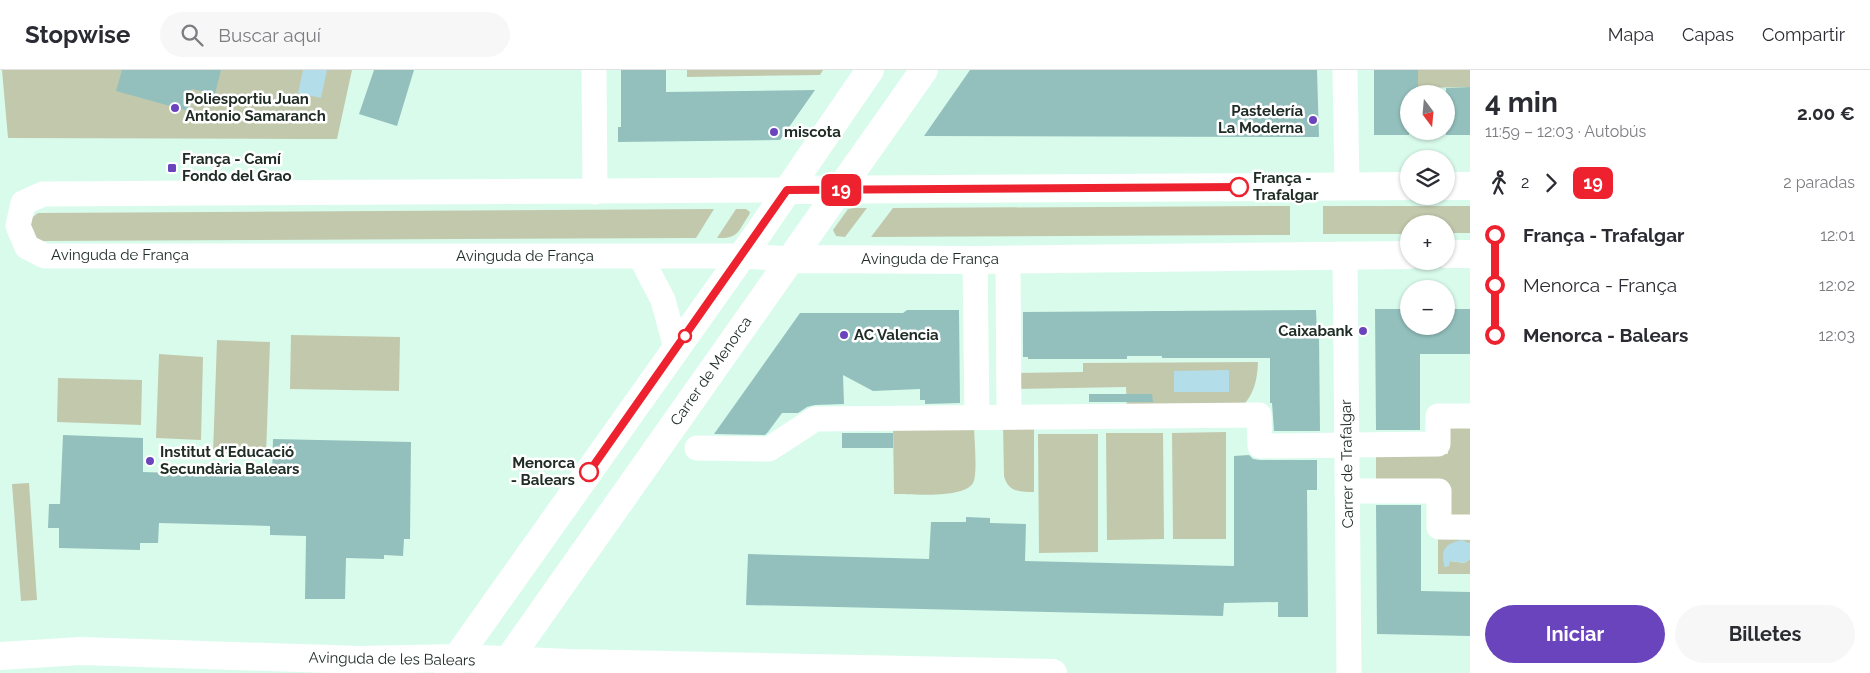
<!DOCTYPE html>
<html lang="es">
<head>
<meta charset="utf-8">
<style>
	:root { --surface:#fff; --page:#f7f7f7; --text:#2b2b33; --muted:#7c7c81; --line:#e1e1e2; --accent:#6a44bd }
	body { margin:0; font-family:Raleway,sans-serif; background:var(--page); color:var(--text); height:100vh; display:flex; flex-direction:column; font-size:19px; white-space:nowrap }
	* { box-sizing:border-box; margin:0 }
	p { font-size:16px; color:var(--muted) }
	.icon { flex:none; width:28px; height:28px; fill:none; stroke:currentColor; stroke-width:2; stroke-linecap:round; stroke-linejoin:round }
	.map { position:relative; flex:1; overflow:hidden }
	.side { display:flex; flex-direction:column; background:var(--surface); width:400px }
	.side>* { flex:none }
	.badge { padding:0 10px; border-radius:8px; font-size:18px; line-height:32px }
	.needle { width:32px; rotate:164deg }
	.fabs { position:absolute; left:1400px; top:15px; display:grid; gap:10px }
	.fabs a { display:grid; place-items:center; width:55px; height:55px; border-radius:50%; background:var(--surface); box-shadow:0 1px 4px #0004; font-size:25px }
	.map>.badge { position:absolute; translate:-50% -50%; box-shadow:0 0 0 2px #fff }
	.legs { display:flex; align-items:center; gap:8px; height:55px; padding:0 15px; font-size:16px }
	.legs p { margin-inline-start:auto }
	.overview { display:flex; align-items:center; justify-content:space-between; height:85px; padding:0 15px }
	h1 { font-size:28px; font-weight:700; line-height:38px }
	.action { display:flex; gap:10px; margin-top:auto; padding:10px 15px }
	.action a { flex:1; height:58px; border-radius:30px; background:var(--accent); color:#fff; font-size:20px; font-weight:700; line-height:58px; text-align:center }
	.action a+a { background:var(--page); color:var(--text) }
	ul { padding:0 15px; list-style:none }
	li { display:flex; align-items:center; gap:18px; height:50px; font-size:19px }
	li i { display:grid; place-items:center; width:8px; height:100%; margin:0 6px; background:currentColor }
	li i::after { content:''; width:12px; height:12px; margin:-6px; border:4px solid; border-radius:50%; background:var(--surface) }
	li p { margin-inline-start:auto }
	li:first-child i { background:linear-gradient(#0000 50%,currentColor 0) }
	li:last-child i { background:linear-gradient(currentColor 50%,#0000 0) }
	header { display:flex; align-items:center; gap:30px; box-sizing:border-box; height:70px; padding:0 25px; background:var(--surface); border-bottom:1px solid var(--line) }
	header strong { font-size:24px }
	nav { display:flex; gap:28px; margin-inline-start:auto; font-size:18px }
	.search { width:350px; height:45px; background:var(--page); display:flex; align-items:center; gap:12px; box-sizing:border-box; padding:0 18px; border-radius:28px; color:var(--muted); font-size:19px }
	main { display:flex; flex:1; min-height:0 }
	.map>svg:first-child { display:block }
</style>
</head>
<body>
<header>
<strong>Stopwise</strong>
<div class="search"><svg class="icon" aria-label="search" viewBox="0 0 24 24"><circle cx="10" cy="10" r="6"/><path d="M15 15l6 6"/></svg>Buscar aquí</div>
<nav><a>Mapa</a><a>Capas</a><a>Compartir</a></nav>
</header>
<main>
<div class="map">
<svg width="1470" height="603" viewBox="0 0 1470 603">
	<rect width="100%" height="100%" fill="#d9fbec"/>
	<!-- green -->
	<path fill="#c2c8ac" d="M 2,0 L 352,0 L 337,69 L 299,69 L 8,68 Z
		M 687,0 L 823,0 L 820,5 L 687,7 Z
		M 1418,0 L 1470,0 L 1470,17 L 1418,18 Z
		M 1290,136 L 1290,165 L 871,167 L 893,138 Z
		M 1323,136 L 1470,136 L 1470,163 L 1446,163 L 1446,154 L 1409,154 L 1409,164 L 1323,164 Z
		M 854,138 L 867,138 L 845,167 L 836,166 L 833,160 L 848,139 Z
		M 714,139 L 696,168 L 40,171 L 32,166 L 30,149 L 38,143 Z
		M 736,139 L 746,139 L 750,142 L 749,145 C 738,161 739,169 717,168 Z
		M 291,265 L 400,267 L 399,321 L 290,319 Z
		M 217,270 L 270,272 L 266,385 L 213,383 Z
		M 159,284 L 203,287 L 201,370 L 156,368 Z
		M 1258,292 C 1257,312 1254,324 1241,338 L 1127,339 L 1126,317 L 1016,319 L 1016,303 L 1083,302 L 1083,293 Z
		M 58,308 L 142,310 L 141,355 L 57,352 Z
		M 1448,350 L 1470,350 L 1470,451 L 1449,451 L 1448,413 L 1376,413 L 1376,384 L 1448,384 Z
		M 974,355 C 974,367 978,404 973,413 C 964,429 911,424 894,424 L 893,356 Z
		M 1003,355 L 1034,355 L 1034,422 C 1020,422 1008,422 1004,406 Z
		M 1226,362 L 1226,469 L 1173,469 L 1172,363 Z
		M 1106,363 L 1163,363 L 1164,469 L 1107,470 Z
		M 1038,364 L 1098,364 L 1098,482 L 1039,483 Z
		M 29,413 L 37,530 L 21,531 L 12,414 Z
		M 1438,469 L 1470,470 L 1470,474 L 1469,473 L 1444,493 L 1445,497 L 1450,491 L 1465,493 L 1470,489 L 1470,504 L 1438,504 Z"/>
	<!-- water -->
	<path fill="#b3dde9" d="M 303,0 L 327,0 L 321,28 L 298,23 Z
		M 1229,300 L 1229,322 L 1174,322 L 1174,301 Z
		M 1462,470 L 1470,474 L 1470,489 L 1465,493 L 1450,491 L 1449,496 L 1445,497 C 1439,480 1446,473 1462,470 Z"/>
	<!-- building -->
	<path fill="#93c0bd" d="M 122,0 L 221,0 L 215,24 L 192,19 L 188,41 L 116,21 Z
		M 374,0 L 414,0 L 397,56 L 359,44 Z
		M 621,0 L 666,0 L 666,22 L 815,20 L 780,70 L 618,72 L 618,57 L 621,57 Z
		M 970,0 L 1317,0 L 1319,67 L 924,66 Z
		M 1374,0 L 1418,0 L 1418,24 L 1409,24 L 1409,65 L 1374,65 Z
		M 1470,17 L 1470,65 L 1446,65 L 1446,18 Z
		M 1375,239 L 1409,239 L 1409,256 L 1446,256 L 1446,239 L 1470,239 L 1470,284 L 1420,284 L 1420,360 L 1376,360 Z
		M 907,240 L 959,240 L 960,333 L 925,334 L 925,330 L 920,330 L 920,319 L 873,321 L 843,305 L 844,334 L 815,335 L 807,337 L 798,343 L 782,343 L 768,362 L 765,365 L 714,364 L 800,243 L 903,243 Z
		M 1316,240 L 1317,264 L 1319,264 L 1320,361 L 1274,361 L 1272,333 L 1270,333 L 1270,288 L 1162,288 L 1162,286 L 1127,286 L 1127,289 L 1028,289 L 1028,287 L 1023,287 L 1023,242 Z
		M 1089,324 L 1152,324 L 1153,332 L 1089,332 Z
		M 842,363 L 893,363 L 893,378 L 842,378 Z
		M 63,365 L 143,368 L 143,402 L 272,406 L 273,369 L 411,372 L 410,469 L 404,469 L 403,486 L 384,485 L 384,489 L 346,488 L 345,529 L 305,529 L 306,466 L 270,465 L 270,456 L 159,453 L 158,473 L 140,473 L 140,480 L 59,478 L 59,458 L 48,458 L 49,434 L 60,434 Z
		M 1249,385 L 1253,389 L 1260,390 L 1317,390 L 1317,420 L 1307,420 L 1308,547 L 1278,547 L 1278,532 L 1224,533 L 1223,546 L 746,535 L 748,484 L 929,489 L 931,452 L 966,452 L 966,447 L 990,448 L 990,453 L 1026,454 L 1025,491 L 1234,496 L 1234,386 Z
		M 1376,435 L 1421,435 L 1421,521 L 1470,522 L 1470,566 L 1377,564 Z"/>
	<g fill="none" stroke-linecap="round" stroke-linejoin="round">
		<!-- minor -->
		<path stroke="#fff" stroke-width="25" d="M 594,0 L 595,122
			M 1345,0 L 1347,116
			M 787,120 L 43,124 L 23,133 L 18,156 L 27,177 L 45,186 L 742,186 L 791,189
			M 1345,185 L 1349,603
			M 640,186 L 663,230 L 676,278
			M 975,190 L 977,347
			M 1008,190 L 1009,347
			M 697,378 L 769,379 L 815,349 L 1259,345 L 1260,376 L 1438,374 L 1438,346 L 1470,346
			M 1347,421 L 1439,421 L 1439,457 L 1470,457"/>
		<!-- major -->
		<path stroke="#fff" stroke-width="28" d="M 1446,116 L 1470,116
			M 787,120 L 1409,116
			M 1446,184 L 1470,184
			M 791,189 L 975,190 L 1409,185
			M 0,586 L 81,581 L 360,590 L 457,588 L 569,593 L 1053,603
			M 448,600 L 759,162 L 870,0
			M 499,603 L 924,0"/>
	</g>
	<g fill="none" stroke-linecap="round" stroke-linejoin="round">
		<defs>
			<path id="line-1" d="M 589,402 L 787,120 L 1239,117"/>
		</defs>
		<!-- line-1 casing -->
		<use href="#line-1" stroke="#fff" stroke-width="11"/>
		<!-- line-1 -->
		<use href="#line-1" stroke="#ed222e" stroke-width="8"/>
	</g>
	<!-- markers -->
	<g fill="#6a44bd" stroke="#fff" stroke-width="2">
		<circle cx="175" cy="38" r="5"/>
		<circle cx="1313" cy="50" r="5"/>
		<circle cx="774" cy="62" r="5"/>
		<rect x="167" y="93" width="10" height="10" rx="2.5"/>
		<circle cx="1363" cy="261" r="5"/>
		<circle cx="844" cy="265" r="5"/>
		<circle cx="150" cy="391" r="5"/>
	</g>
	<g fill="#fff" stroke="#ed222e" stroke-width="2.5">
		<circle cx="1239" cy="117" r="9"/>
		<circle cx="685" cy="266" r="6"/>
		<circle cx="589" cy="402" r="9"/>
	</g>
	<g text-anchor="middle" stroke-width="5" stroke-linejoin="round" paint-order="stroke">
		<!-- poi labels -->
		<g font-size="15" font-weight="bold" fill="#202d27" stroke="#fff" text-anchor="start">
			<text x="185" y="34">Poliesportiu Juan<tspan x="185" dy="17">Antonio Samaranch</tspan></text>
			<text x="1303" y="46" text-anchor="end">Pastelería<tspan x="1303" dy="17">La Moderna</tspan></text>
			<text x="784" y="67">miscota</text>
			<text x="182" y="94">França - Camí<tspan x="182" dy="17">Fondo del Grao</tspan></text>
			<text x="1353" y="266" text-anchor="end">Caixabank</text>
			<text x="854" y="270">AC Valencia</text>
			<text x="160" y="387">Institut d'Educació<tspan x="160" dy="17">Secundària Balears</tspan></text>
		</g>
		<!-- stop labels -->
		<g font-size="15" font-weight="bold" fill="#202d27" stroke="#fff" text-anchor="start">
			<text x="1253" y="113">França -<tspan x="1253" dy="17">Trafalgar</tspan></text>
			<text x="575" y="398" text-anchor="end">Menorca<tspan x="575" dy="17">- Balears</tspan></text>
		</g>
		<!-- street labels -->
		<g font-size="15" fill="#202d27" stroke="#fff">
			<text x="120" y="190">Avinguda de França</text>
			<text x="525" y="191">Avinguda de França</text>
			<text x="930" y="194">Avinguda de França</text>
			<text transform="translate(711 301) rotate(-55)" y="5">Carrer de Menorca</text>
			<text transform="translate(1347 394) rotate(-91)" y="5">Carrer de Trafalgar</text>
			<text transform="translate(392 589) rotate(1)" y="5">Avinguda de les Balears</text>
		</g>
	</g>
</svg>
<div class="fabs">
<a><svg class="needle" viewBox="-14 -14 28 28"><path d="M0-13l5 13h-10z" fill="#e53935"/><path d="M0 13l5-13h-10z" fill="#7c7c81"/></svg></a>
<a><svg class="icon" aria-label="layers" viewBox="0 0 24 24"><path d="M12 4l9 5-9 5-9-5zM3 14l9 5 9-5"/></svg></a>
<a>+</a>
<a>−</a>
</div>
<b class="badge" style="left:841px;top:120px;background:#ed222e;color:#fff">19</b>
</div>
<section class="side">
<div class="overview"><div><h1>4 min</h1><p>11:59 – 12:03 · Autobús</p></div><b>2.00 €</b></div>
<div class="legs"><svg class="icon" aria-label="walk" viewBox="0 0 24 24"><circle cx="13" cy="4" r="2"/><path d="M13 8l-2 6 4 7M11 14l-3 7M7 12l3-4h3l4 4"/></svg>2<svg class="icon" aria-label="forward" viewBox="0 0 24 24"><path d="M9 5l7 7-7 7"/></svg><b class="badge" style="background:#ed222e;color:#fff">19</b><p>2 paradas</p></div>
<ul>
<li><i style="color:#ed222e"></i><b>França - Trafalgar</b><p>12:01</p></li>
<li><i style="color:#ed222e"></i><span>Menorca - França</span><p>12:02</p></li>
<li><i style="color:#ed222e"></i><b>Menorca - Balears</b><p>12:03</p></li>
</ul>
<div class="action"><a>Iniciar</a><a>Billetes</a></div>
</section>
</main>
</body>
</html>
